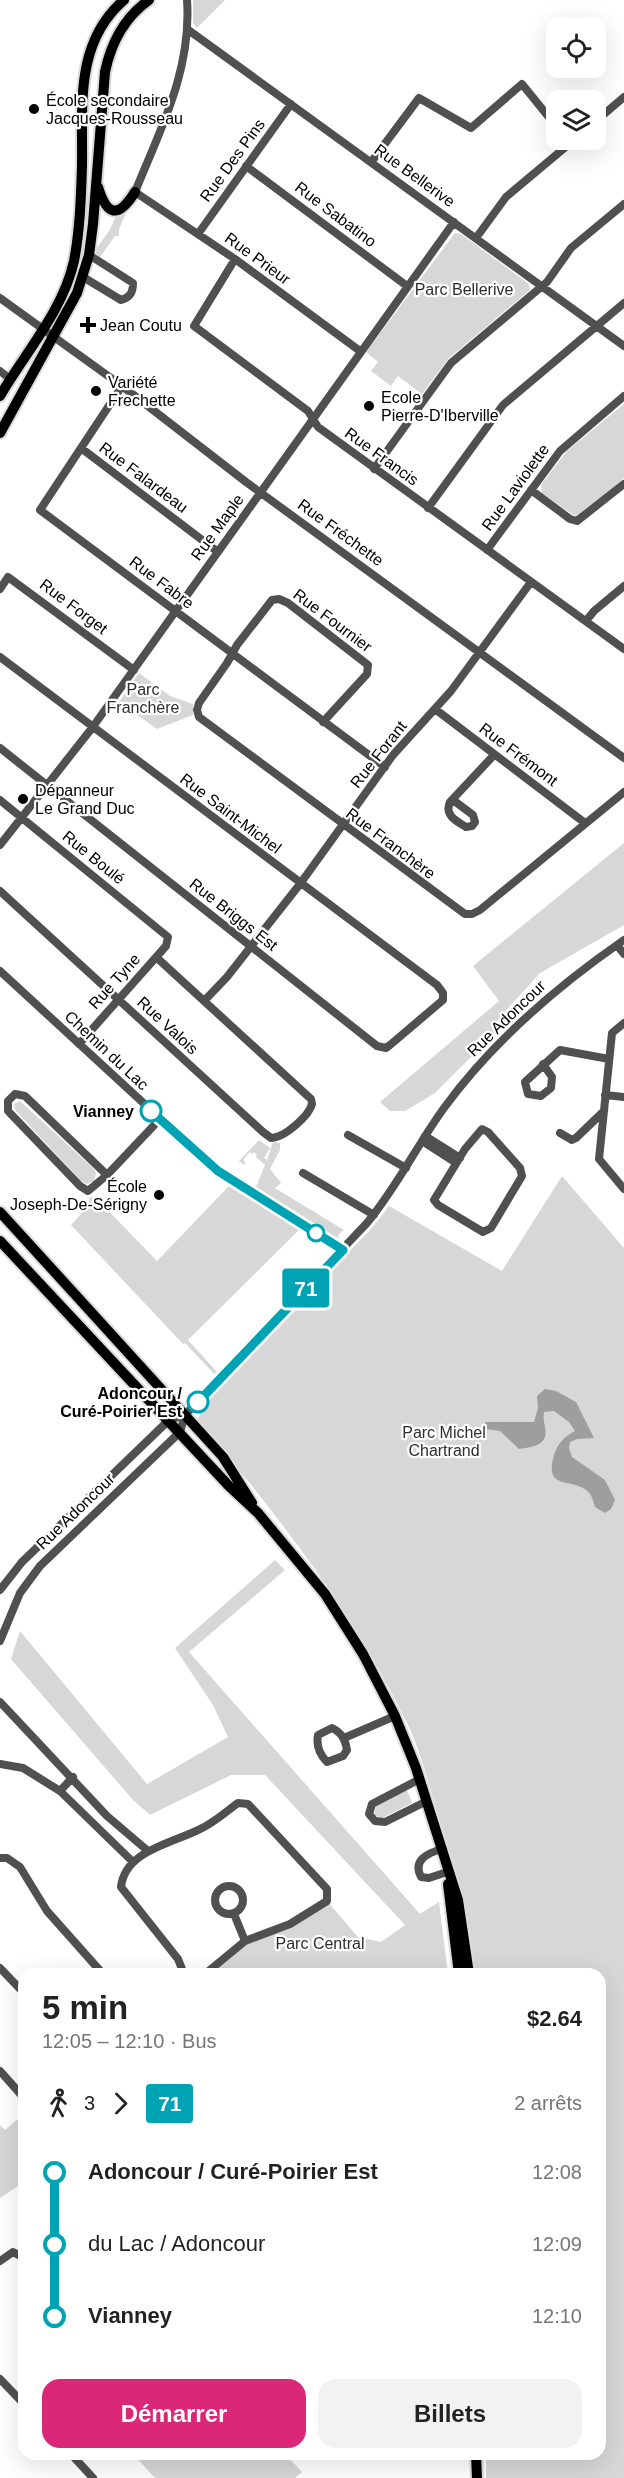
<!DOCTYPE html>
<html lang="fr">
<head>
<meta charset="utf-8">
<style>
	:root { --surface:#fff; --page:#f2f2f2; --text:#222; --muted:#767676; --accent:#db2777 }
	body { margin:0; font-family:Helvetica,sans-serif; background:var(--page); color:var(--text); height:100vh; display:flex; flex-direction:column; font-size:22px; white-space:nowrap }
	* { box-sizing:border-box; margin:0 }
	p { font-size:20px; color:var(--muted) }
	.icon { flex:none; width:33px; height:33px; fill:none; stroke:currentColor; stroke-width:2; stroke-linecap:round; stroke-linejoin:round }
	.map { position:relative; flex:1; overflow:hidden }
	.panel { position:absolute; left:18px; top:1968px; width:588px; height:492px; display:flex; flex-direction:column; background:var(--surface); border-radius:18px; box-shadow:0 6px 24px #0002 }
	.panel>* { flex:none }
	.badge { padding:0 12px; border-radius:4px; font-size:21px; line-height:39px }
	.tools { position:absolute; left:546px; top:18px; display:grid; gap:12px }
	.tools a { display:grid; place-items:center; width:60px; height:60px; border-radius:12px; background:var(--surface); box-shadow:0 6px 24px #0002; font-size:30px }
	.map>.badge { position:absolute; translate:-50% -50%; box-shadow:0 0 0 3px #fff }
	.legs { display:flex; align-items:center; gap:9px; height:66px; padding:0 24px; font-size:20px }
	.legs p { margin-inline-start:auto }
	.headline { display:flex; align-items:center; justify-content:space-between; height:102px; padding:0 24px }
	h1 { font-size:33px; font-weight:600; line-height:45px }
	.action { display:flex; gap:12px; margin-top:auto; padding:12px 24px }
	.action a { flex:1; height:69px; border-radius:18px; background:var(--accent); color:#fff; font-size:24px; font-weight:600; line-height:69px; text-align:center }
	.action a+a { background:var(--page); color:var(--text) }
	ul { padding:0 24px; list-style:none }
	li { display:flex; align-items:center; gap:21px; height:72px; font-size:22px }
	li i { display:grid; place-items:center; width:9px; height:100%; margin:0 8px; background:currentColor }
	li i::after { content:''; width:15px; height:15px; margin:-8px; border:4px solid; border-radius:50%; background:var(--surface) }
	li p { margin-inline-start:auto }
	li:first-child i { background:linear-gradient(#0000 50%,currentColor 0) }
	li:last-child i { background:linear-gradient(currentColor 50%,#0000 0) }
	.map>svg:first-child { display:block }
</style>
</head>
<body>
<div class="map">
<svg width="624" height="2478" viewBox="0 0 624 2478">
	<rect width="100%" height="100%" fill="#fff"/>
	<!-- green -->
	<path fill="#d7d7d7" d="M 193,0 L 225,0 L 197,28 L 193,23 Z
		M 130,204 L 119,229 L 119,236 L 115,236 L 100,257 L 96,254 L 96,249 L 109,231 L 117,214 Z
		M 455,233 L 461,234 L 529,284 L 530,290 L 448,359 L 422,394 L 398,376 L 391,386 L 371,371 L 378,362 L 366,352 Z
		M 624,404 L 624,478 L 579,516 L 573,515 L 542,493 L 541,485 L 567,451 Z
		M 139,673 L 170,696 L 193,704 L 193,715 L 157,729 L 119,702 Z
		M 624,843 L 624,925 L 540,973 L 502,1015 L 492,1036 L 435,1093 L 405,1111 L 390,1111 L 380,1102 L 499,1001 L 473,966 Z
		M 20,1101 L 93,1168 L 96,1173 L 94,1181 L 87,1184 L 81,1181 L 15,1110 L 14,1104 Z
		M 259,1140 L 270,1148 L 264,1158 L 267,1160 L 273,1142 L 280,1143 L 280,1150 L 270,1169 L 281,1183 L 275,1188 L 344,1230 L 338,1235 L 339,1239 L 256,1187 L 265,1165 L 256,1157 L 257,1155 L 254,1152 L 252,1154 L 250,1152 L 243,1160 L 246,1163 L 244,1165 L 239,1161 Z
		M 562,1176 L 624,1248 L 624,2478 L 486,2478 L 486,2454 L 600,2454 L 600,1974 L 475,1974 C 471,1922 457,1873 441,1824 C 431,1793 423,1759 410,1729 C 355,1614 280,1517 197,1420 L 215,1388 L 371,1229 L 389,1206 L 502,1271 Z
		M 229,1186 L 299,1230 L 188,1340 L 217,1372 L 214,1374 L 185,1343 L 183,1344 L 71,1225 L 89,1205 L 89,1198 L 95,1197 L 157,1261 Z
		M 275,1560 L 285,1570 L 189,1652 L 420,1914 L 439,1902 L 448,1974 L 205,1974 L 245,1941 L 290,1924 L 327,1901 L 358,1937 L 381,1942 L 405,1925 L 265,1775 L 231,1775 L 150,1815 L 133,1800 L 11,1659 L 20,1631 L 147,1784 L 228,1737 L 213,1705 L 175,1648 Z
		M 407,1790 L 412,1803 L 382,1818 L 374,1815 L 376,1806 Z
		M 24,2114 L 24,2182 L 0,2198 L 0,2125 L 5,2130 Z
		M 133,2454 L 285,2454 L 302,2472 L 295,2478 L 155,2478 Z"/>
	<!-- water -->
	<path fill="#9e9e9e" d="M 545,1389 L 556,1391 L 576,1402 L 594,1438 L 577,1439 L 570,1442 L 569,1448 L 572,1457 L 605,1480 L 615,1500 L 611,1509 L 605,1513 L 595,1507 C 593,1501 592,1494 586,1490 C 569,1478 544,1490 554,1455 C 558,1443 564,1437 575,1431 L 569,1422 L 554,1411 L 544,1412 C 543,1419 544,1421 545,1427 C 549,1446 532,1447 519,1449 L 500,1431 L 485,1429 L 485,1422 L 534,1422 L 538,1408 L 537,1396 Z"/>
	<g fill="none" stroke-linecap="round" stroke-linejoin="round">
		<defs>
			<path id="major" d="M 98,187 C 107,216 118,219 135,192
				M 0,396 C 25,353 63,311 74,261 C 80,230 81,197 82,166 C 83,107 74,43 124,0
				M 0,433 L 77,293 L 89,255 L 93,224 L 105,72 C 111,43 125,17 149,0
				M 0,1212 L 223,1457 L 252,1503
				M 0,1241 L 229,1486 L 258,1513 L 325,1594 L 363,1654 L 395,1716 L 416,1768 L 458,1900 L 469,1974
				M 448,1884 L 459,1974
				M 476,2454 L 477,2478"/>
		</defs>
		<!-- major casing -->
		<use href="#major" stroke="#dbdbdb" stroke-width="14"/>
		<!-- minor -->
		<path stroke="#505050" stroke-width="8" d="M 187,0 C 192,70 160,130 135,192 L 235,259 L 360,351
			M 187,29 L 624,346
			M 596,121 L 624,97
			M 372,161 L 419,98 L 471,128 L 522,84 L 556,126
			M 246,166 L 407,286
			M 198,234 L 291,104
			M 476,238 L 506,197 L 574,140
			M 235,259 L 194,326 L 308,411 L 318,427 L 624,649
			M 83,277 L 121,300 C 130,297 133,293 133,283 L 89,255
			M 0,298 L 122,386 L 246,482 L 624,758
			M 0,371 L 10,379
			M 122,386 L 40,510 L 385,767
			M 81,448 L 218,552
			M 374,469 L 451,363 L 547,282 L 571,248 L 624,204
			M 531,490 L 570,519 L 577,521 L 624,484
			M 428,508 L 503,405 L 624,303
			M 487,550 L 560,451 L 624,396
			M 0,589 L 8,577 L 134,670
			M 586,621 L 594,611 L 624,586
			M 0,657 L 437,985 L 443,993 L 443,1000 L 390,1045 L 386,1048 L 377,1046 L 0,748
			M 435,709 L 585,823
			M 323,722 L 367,674 L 368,665 L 288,603 L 279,599 L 272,600 L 237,645 L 227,663 L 199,703 L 197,710 L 199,717 L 465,914 L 472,914 L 480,910 L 624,792
			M 0,800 L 168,937 L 166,946 L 79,1044
			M 453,800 L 473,815 L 475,822 L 472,826 L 466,827 C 456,821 444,815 450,802 L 494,755
			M 0,845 L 92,728 L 454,222
			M 0,891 L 263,1132 L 271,1138 C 284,1138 309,1116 312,1104 L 311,1099 L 156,957
			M 617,945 L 624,954
			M 0,971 L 213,1167 L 343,1250
			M 204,1001 L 227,977 L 300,884 L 393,755 L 451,691 L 531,582
			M 624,1023 L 612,1033 L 599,1159 L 624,1189
			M 543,1064 L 552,1077 L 551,1088 L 541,1096 L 528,1094 L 525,1082 L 560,1050 L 609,1059
			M 605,1095 L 624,1097
			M 482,1129 L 488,1132 L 520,1168 L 522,1176 L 491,1228 L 483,1232 L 438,1205 L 434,1200 L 465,1149 Z
			M 560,1133 L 572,1140 L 576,1138 L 604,1111
			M 348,1135 L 406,1168
			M 425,1136 L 460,1158
			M 422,1141 L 456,1163
			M 303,1173 L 374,1215
			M 107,1175 L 25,1096 L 15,1094 L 8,1101 L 8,1111 L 80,1186 L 88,1191 L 107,1175 L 160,1119
			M 0,1590 L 22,1562 L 169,1420 L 185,1415
			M 0,1641 L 20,1593 L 40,1566 L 180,1432 L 185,1415 L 367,1223 C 397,1187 417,1145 444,1108 C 493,1041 556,987 624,940
			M 0,1702 L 107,1816 L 148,1851
			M 332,1728 C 342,1733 345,1739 347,1750 L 343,1756 L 327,1762 C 319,1754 316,1746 318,1735 Z
			M 344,1738 L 395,1716
			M 0,1764 L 23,1768 L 60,1791 L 133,1862
			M 420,1779 L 372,1804 L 369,1814 L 375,1821 L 385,1822 L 427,1801
			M 60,1791 L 73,1777
			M 442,1849 C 428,1853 412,1860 421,1877 L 429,1878 L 447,1872
			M 0,1858 L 7,1858 L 20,1867 L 47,1911 L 103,1974
			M215 1900a14 14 0 1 1 28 0a14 14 0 1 1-28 0Z
			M 234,1914 L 245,1941
			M 0,1968 L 24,1993
			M 184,1974 L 178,1959 L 121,1887 C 125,1849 176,1843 204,1827 C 216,1821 227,1811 238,1803 L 248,1804 L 327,1889 L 327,1901 L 290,1924 L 245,1941 L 205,1974
			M 0,2071 L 24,2098
			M 0,2261 L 13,2252 L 24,2258
			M 0,2379 L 24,2404
			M 71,2454 L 93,2478"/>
		<!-- major -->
		<use href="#major" stroke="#000" stroke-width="10"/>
	</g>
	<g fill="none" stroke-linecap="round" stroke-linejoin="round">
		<defs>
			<path id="line-1" d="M 151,1111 L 218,1171 L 343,1250 L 198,1402"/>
		</defs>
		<!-- line-1 casing -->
		<use href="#line-1" stroke="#fff" stroke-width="14"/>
		<!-- line-1 -->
		<use href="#line-1" stroke="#00a3b4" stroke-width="9"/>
	</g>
	<!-- markers -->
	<g fill="#000" stroke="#fff" stroke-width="2">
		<circle cx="34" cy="109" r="6"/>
		<path d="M85 316h6v6h6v6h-6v6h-6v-6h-6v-6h6z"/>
		<circle cx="96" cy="391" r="6"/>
		<circle cx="369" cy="406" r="6"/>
		<circle cx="23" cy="799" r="6"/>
		<circle cx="159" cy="1195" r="6"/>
	</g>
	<g fill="#fff" stroke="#00a3b4" stroke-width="3">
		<circle cx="151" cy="1111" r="10"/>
		<circle cx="316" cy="1233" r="8"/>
		<circle cx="198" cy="1402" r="10"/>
	</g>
	<g text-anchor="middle" stroke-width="4.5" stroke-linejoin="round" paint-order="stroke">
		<!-- poi labels -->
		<g font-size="16" fill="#000" stroke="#fff" text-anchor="start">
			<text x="46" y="106">École secondaire<tspan x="46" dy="18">Jacques-Rousseau</tspan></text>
			<text x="100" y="331">Jean Coutu</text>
			<text x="108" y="388">Variété<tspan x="108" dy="18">Frechette</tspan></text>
			<text x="381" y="403">Ecole<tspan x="381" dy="18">Pierre-D'Iberville</tspan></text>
			<text x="35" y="796">Dépanneur<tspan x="35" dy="18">Le Grand Duc</tspan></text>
			<text x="147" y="1192" text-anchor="end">École<tspan x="147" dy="18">Joseph-De-Sérigny</tspan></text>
		</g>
		<!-- street labels -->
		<g font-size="16" fill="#000" stroke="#fff">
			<text transform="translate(232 160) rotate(-54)" y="6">Rue Des Pins</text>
			<text transform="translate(415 175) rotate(36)" y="6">Rue Bellerive</text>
			<text transform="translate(336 214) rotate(37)" y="6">Rue Sabatino</text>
			<text transform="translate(258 258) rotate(36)" y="6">Rue Prieur</text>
			<text transform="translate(382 456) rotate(36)" y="6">Rue Francis</text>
			<text transform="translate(144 477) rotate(37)" y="6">Rue Falardeau</text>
			<text transform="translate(515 487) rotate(-54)" y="6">Rue Laviolette</text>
			<text transform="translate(217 527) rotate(-54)" y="6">Rue Maple</text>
			<text transform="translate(341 532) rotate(36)" y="6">Rue Fréchette</text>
			<text transform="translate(162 582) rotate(37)" y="6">Rue Fabre</text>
			<text transform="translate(74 606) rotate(37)" y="6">Rue Forget</text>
			<text transform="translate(333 620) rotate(37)" y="6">Rue Fournier</text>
			<text transform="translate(378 754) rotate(-52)" y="6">Rue Forant</text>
			<text transform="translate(519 754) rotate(37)" y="6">Rue Frémont</text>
			<text transform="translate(231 813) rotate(37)" y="6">Rue Saint-Michel</text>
			<text transform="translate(391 843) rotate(37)" y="6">Rue Franchère</text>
			<text transform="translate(94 857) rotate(39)" y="6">Rue Boulé</text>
			<text transform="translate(234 914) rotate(38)" y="6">Rue Briggs Est</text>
			<text transform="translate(114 981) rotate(-48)" y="6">Rue Tyne</text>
			<text transform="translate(506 1018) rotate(-44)" y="6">Rue Adoncour</text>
			<text transform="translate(168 1025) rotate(43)" y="6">Rue Valois</text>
			<text transform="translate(107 1050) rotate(43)" y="6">Chemin du Lac</text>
			<text transform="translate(75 1511) rotate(-44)" y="6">Rue Adoncour</text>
		</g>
		<!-- park labels -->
		<g font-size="16" fill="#2e2e2e" stroke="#fff">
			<text x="464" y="295">Parc Bellerive</text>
			<text x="143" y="695">Parc<tspan x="143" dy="18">Franchère</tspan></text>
			<text x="444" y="1438">Parc Michel<tspan x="444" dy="18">Chartrand</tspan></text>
			<text x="320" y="1949">Parc Central</text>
		</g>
		<!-- stop labels -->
		<g font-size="16" font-weight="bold" fill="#000" stroke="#fff" text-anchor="end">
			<text x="134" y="1117">Vianney</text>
			<text x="182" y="1399">Adoncour /<tspan x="182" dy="18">Curé-Poirier Est</tspan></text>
		</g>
	</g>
</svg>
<div class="tools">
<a><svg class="icon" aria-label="locate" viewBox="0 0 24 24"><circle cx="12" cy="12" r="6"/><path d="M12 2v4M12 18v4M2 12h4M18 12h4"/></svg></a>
<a><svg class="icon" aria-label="layers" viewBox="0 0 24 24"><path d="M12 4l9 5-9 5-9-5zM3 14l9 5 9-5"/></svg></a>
</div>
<b class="badge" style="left:306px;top:1288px;background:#00a3b4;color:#fff">71</b>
<section class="panel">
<div class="headline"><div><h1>5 min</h1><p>12:05 – 12:10 · Bus</p></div><b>$2.64</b></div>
<div class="legs"><svg class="icon" aria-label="walk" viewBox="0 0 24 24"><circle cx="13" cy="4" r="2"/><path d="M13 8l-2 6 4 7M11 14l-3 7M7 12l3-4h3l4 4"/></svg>3<svg class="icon" aria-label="forward" viewBox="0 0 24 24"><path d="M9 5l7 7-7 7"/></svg><b class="badge" style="background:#00a3b4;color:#fff">71</b><p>2 arrêts</p></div>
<ul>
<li><i style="color:#00a3b4"></i><b>Adoncour / Curé-Poirier Est</b><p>12:08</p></li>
<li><i style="color:#00a3b4"></i><span>du Lac / Adoncour</span><p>12:09</p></li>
<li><i style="color:#00a3b4"></i><b>Vianney</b><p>12:10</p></li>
</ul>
<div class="action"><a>Démarrer</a><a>Billets</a></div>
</section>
</div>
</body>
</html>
